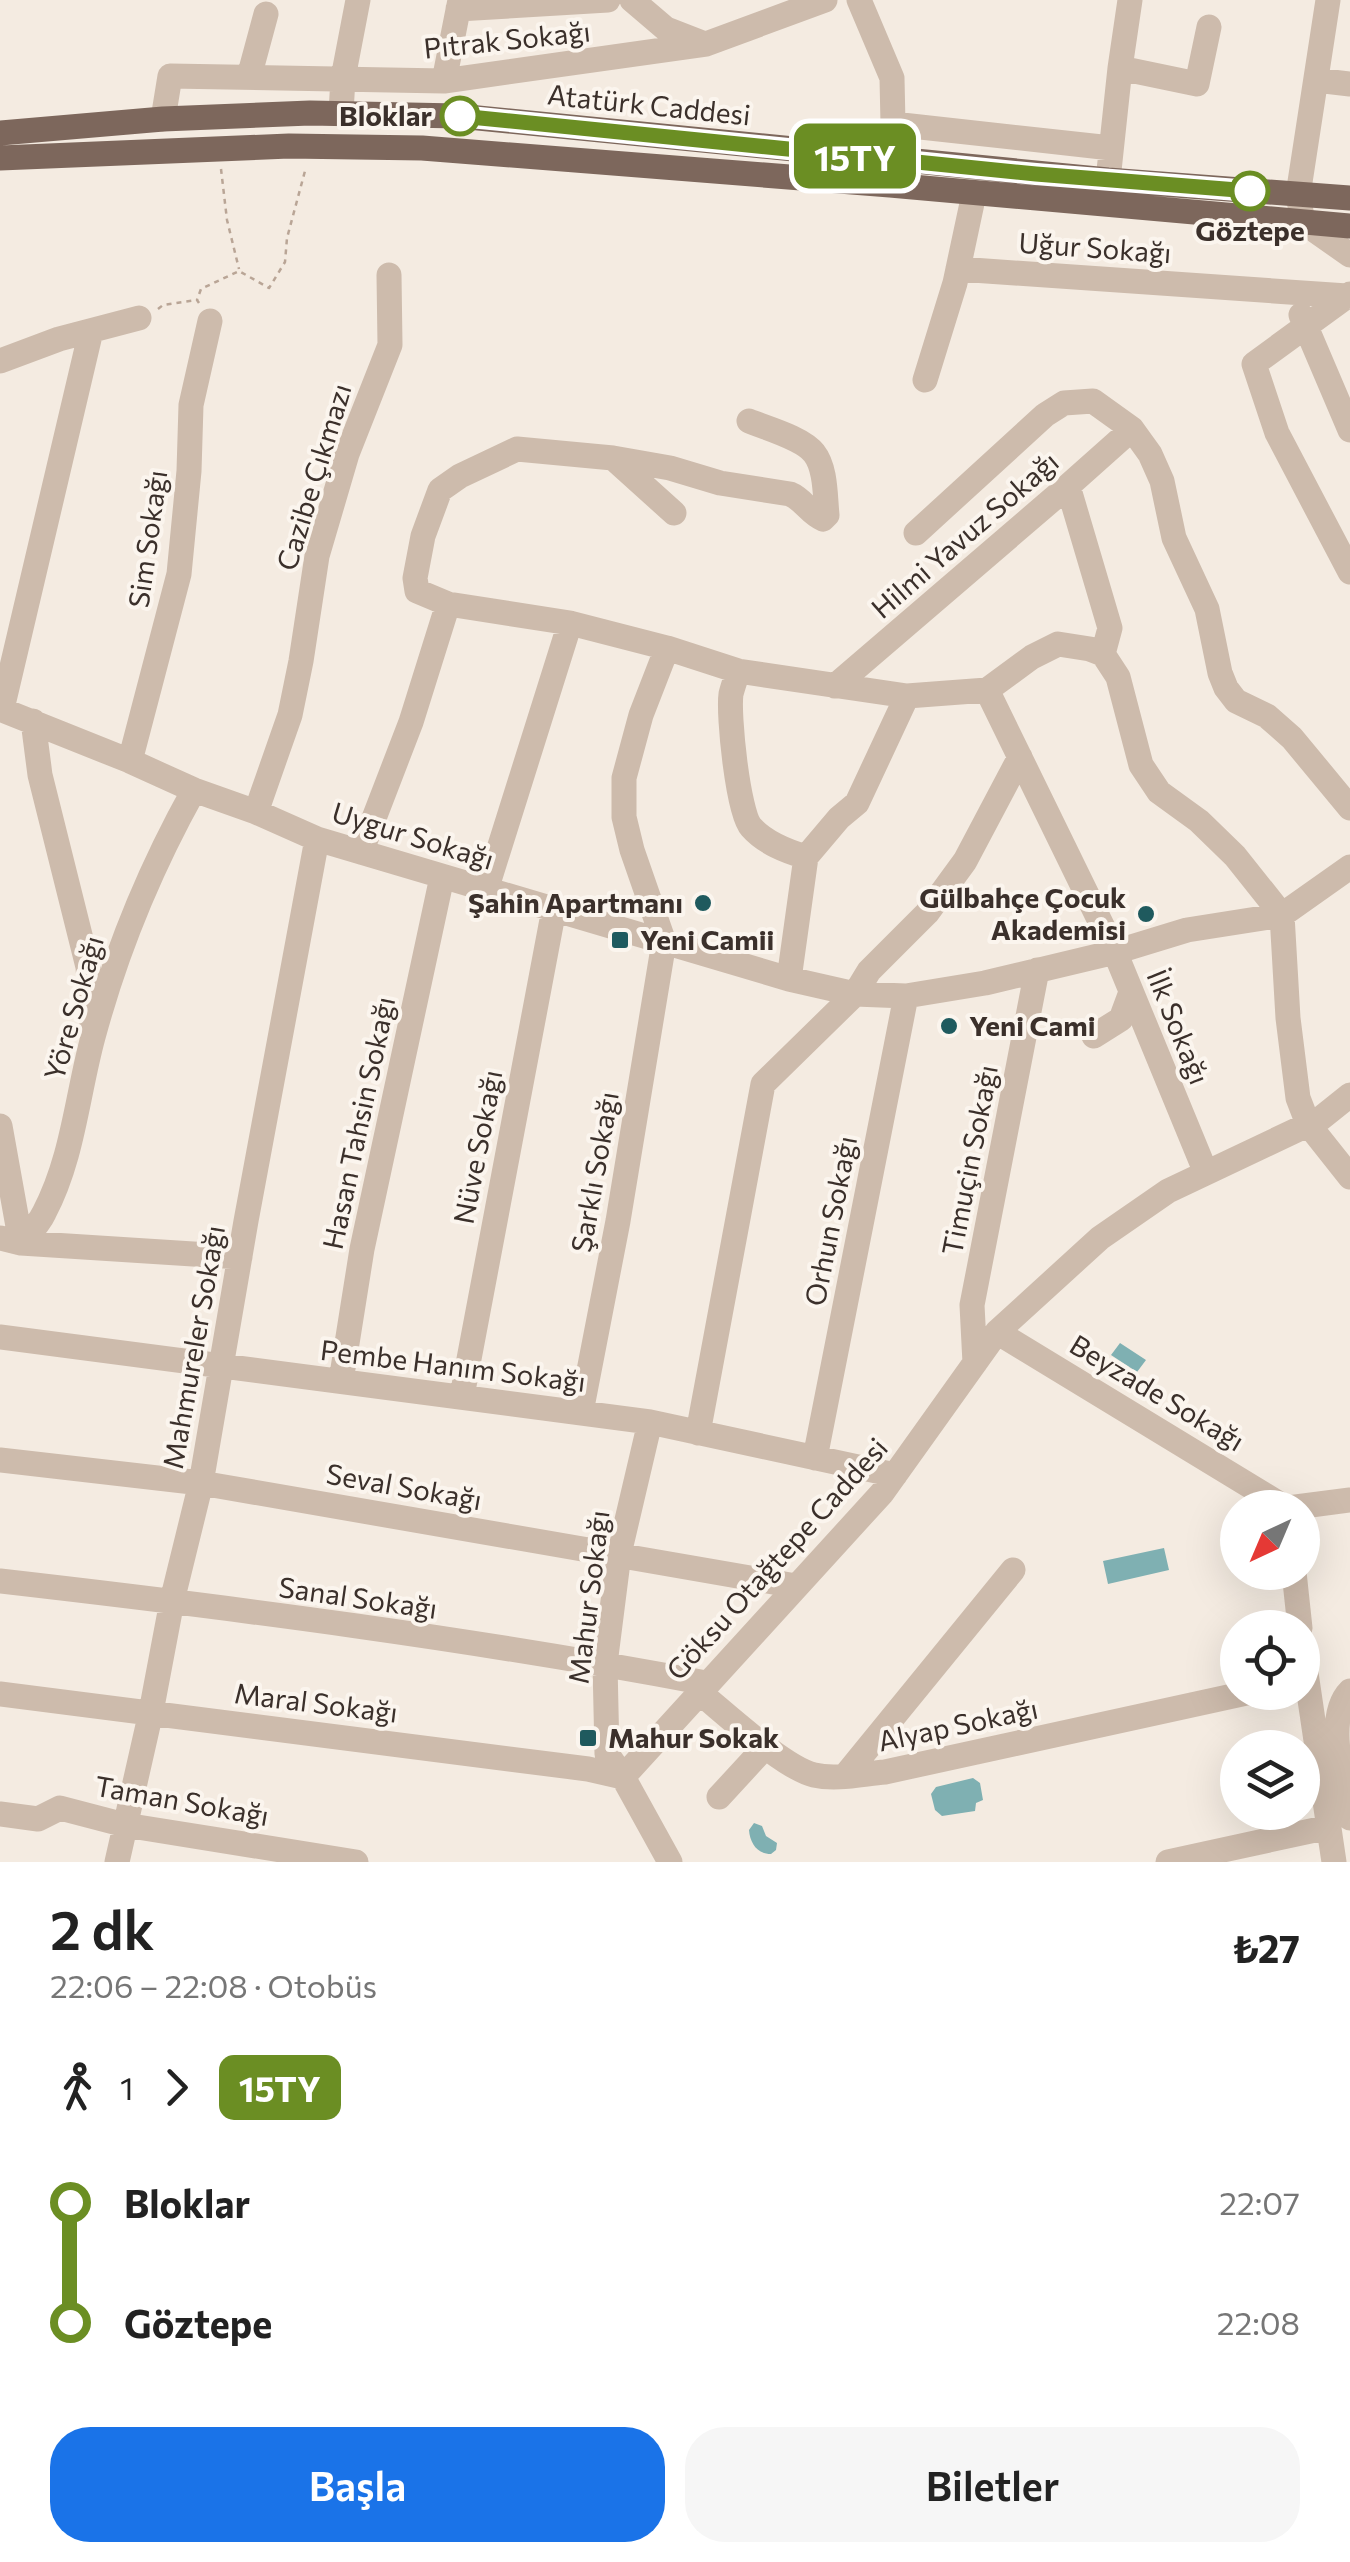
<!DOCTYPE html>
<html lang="tr">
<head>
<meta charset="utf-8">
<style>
	:root { --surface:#fff; --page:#f6f6f6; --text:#222; --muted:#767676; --accent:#1a73e8 }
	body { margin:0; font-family:Commissioner,sans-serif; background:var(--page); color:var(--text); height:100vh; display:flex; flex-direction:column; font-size:38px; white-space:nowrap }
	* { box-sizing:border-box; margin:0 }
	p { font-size:32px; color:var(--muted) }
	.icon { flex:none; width:55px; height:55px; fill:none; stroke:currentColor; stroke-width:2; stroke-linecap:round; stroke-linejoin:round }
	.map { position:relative; height:1862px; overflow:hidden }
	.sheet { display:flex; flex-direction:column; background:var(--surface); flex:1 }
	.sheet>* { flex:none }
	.badge { padding:0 20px; border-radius:15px; font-size:35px; line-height:65px }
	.needle { width:65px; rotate:224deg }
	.buttons { position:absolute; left:1220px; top:1490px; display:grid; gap:20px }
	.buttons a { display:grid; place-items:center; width:100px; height:100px; border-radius:50%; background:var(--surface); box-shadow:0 10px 40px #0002; font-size:50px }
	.map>.badge { position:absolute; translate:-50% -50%; box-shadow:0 0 0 5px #fff }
	.legs { display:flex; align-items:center; gap:15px; height:110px; padding:0 50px; font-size:32px }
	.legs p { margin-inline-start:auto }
	.summary { display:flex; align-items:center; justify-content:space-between; height:170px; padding:0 50px }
	h1 { font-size:55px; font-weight:600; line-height:75px }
	.button { display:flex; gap:20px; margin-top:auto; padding:20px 50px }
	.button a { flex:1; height:115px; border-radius:40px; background:var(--accent); color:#fff; font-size:40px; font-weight:600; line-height:115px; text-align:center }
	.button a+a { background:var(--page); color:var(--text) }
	ul { padding:0 50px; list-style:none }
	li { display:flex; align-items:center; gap:35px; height:120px; font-size:38px }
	li i { display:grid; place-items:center; width:15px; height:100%; margin:0 12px; background:currentColor }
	li i::after { content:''; width:25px; height:25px; margin:-12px; border:8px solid; border-radius:50%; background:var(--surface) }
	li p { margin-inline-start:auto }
	li:first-child i { background:linear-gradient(#0000 50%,currentColor 0) }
	li:last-child i { background:linear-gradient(currentColor 50%,#0000 0) }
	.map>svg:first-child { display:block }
</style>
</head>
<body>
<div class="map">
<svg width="1350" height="1862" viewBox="0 0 1350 1862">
	<rect width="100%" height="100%" fill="#f4ebe1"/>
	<!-- water -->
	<path fill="#7fb0b2" d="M 1120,1343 L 1146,1360 L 1137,1372 L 1111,1355 Z
		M 1164,1548 L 1169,1570 L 1108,1584 L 1103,1561 Z
		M 973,1778 L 980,1783 L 983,1800 L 976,1803 L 975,1811 L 942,1816 L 935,1810 L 931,1794 L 936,1787 Z
		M 754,1823 L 762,1826 L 766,1836 L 777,1843 L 776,1850 L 771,1854 C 757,1854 750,1843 749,1830 Z"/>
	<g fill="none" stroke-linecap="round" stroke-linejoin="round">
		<!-- path -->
		<path stroke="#b9a596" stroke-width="2.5" stroke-dasharray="5 5" stroke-linecap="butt" d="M 221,169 L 227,220 L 239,269
			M 199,303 L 197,300 L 201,289 L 239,271 L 269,288 L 285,262 L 287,238 L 305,171
			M 158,309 L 163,305 L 197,300"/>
		<!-- minor -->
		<path stroke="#cdbbac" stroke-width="25" d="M 632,0 L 666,29 L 702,43
			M 859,0 L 892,78 L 893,124 L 890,178
			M 1328,0 L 1298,195 L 1303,222 L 1350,255
			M 458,9 L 608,0
			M 1120,68 L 1130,0
			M 249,77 L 266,14
			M 1316,80 L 1350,84
			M 444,81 L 460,0
			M 341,113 L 343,78 L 358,0
			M 163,119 L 170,76 L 444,81 L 706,44 L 825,0
			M 893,124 L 1111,148
			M 1108,180 L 1120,68 L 1197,84 L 1209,27
			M 958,269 L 1347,296
			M 1350,294 L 1254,364 L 1277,433 L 1350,572
			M 1301,315 L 1350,430
			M 0,361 L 59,339 L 139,318
			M 925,380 L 955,283 L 974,194
			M 749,421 C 766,428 803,438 814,453 C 826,468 825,496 827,515 L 823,519 C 810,514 803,499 790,494 L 720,483 L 670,468 L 613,458 L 517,449 L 460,476 L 440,490 L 423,536 L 415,578 L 417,591 L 448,604 L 570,623 L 667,648 L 738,671 L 907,696 L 987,690 L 1032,657 L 1058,644 L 1090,649 L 1103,654 L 1118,677 L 1141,765 L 1159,792 L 1199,821 L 1235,856 L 1282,915 L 1288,1018 L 1298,1098 L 1308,1124 L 1350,1177
			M 613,458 L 674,513
			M 1068,486 L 1110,628 L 1103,654
			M 916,533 L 1045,415 L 1064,403 L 1093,401 L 1132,429 L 1150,454 L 1162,481 L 1174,538 L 1207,609 L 1220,673 L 1226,688 L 1236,701 L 1267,716 L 1292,738 L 1350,808
			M 738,671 C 736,678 733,686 731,694 C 728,714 738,813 751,827 C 765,843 786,851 806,857
			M 835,686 L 1068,486 L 1132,429
			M 987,690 L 1115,952 L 1206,1173
			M 0,709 L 130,761 L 194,790 L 256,812 L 317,839 L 789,979 L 855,994 L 906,996 L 985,983 L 1115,952 L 1187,930 L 1282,915 L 1350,867
			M 2,709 L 91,331
			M 33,721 L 40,775 L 88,967 L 92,1025
			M 130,761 L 179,574 L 189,471 L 191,405 L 210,321
			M 256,812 L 290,715 L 301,661 L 317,556 L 347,454 L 390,345 L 389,275
			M 361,852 L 411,722 L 448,604
			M 486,890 L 570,623
			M 789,979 L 806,857 L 839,818 L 857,803 L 907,696
			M 1094,1036 L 1121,1019 L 1131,992
			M 0,1126 L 21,1243
			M 0,1238 L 21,1243 L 240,1257
			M 21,1243 C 29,1234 39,1224 44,1213 C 73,1158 77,1096 93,1037 C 116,952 151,867 194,790
			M 997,1332 L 1286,1508
			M 0,1337 L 650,1422 L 895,1475
			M 975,1363 L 972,1305 L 1037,970
			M 341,1381 L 362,1249 L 442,877
			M 462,1396 L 554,909
			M 581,1412 L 618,1221 L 664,942 L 632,850 L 624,817 L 624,778 L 641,715 L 667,648
			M 650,1422 L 619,1554 L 605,1664 L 607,1754 L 623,1777 L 670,1862
			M 698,1433 L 763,1084 L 855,994 L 869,971 L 927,913 L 965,861 L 1020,757
			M 815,1458 L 906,996
			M 0,1460 L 201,1483 L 796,1586
			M 1288,1508 L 1350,1500
			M 1294,1572 L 1300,1628
			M 0,1581 C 236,1608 473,1639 706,1683
			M 1302,1646 L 1334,1862
			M 1350,1691 C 1324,1717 1344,1784 1350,1818
			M 699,1692 C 725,1713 784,1768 814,1775 C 836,1780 862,1774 885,1772 L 1251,1692
			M 0,1694 L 588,1769 L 623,1777
			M 845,1776 L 1013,1570
			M 623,1777 L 882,1493 L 997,1332 L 1100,1238 L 1168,1191 L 1320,1119 L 1350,1095
			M 719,1797 L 766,1746
			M 0,1814 L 38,1819 L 60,1808 L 125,1825 L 356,1862
			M 117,1862 L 151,1712 L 172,1601 L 201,1483 L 246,1221 L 317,839
			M 1168,1862 L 1329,1827"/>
		<!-- major -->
		<path stroke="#7d675c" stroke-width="25" d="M 0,133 L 163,119 L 310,113 L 458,116 L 1108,180 L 1350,198
			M 0,158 L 289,146 L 422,148 L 890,185 L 1350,226"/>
	</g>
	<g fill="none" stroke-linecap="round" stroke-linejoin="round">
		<defs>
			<path id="line-1" d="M 460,116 L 1036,174 L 1250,191"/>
		</defs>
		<!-- line-1 casing -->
		<use href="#line-1" stroke="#fff" stroke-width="22"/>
		<!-- line-1 -->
		<use href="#line-1" stroke="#6b8e23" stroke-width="15"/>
	</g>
	<!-- markers -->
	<g fill="#fff" stroke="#6b8e23" stroke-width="5">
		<circle cx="460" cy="116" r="18"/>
		<circle cx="1250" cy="191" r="18"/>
	</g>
	<g fill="#1f5a5e" stroke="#fbf5ee" stroke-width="4">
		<circle cx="703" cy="903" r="10"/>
		<circle cx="1146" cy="914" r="10"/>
		<rect x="610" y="930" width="20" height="20" rx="5"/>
		<circle cx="949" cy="1026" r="10"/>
		<rect x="578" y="1728" width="20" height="20" rx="5"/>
	</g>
	<g text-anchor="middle" stroke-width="8" stroke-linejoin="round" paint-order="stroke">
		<!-- street labels -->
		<g font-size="28" fill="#3b302b" stroke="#fbf5ee">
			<text transform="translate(507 40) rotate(-6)" y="10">Pıtrak Sokağı</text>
			<text transform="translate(649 105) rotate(6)" y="10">Atatürk Caddesi</text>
			<text transform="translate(1095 248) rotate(4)" y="10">Uğur Sokağı</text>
			<text transform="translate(314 477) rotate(-73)" y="10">Cazibe Çıkmazı</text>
			<text transform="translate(965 535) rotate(-41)" y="10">Hilmi Yavuz Sokağı</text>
			<text transform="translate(148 539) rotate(-82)" y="10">Sim Sokağı</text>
			<text transform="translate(413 836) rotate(17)" y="10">Uygur Sokağı</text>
			<text transform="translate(74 1008) rotate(-74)" y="10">Yöre Sokağı</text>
			<text transform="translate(1178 1027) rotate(68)" y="10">İlk Sokağı</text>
			<text transform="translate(359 1123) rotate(-78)" y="10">Hasan Tahsin Sokağı</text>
			<text transform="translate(478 1147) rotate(-79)" y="10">Nüve Sokağı</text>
			<text transform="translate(970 1160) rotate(-79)" y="10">Timuçin Sokağı</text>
			<text transform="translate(595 1172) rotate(-80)" y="10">Şarklı Sokağı</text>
			<text transform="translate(831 1221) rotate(-79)" y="10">Orhun Sokağı</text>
			<text transform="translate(194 1347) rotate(-80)" y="10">Mahmureler Sokağı</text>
			<text transform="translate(453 1366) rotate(7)" y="10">Pembe Hanım Sokağı</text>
			<text transform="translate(1157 1393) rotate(31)" y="10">Beyzade Sokağı</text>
			<text transform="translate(404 1487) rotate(10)" y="10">Seval Sokağı</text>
			<text transform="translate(777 1559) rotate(-48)" y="10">Göksu Otağtepe Caddesi</text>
			<text transform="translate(589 1597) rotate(-83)" y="10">Mahur Sokağı</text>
			<text transform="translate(358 1598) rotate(8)" y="10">Sanal Sokağı</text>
			<text transform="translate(316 1703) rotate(7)" y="10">Maral Sokağı</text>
			<text transform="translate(958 1725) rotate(-12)" y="10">Alyap Sokağı</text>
			<text transform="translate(182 1801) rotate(10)" y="10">Taman Sokağı</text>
		</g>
		<!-- stop labels -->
		<g font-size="28" font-weight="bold" fill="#3b302b" stroke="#fbf5ee" text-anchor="end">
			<text x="432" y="126">Bloklar</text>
			<text x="1250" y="241" text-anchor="middle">Göztepe</text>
		</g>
		<!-- poi labels -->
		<g font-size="28" font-weight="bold" fill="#3b302b" stroke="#fbf5ee" text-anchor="start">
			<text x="1126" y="908" text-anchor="end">Gülbahçe Çocuk<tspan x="1126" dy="32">Akademisi</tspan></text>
			<text x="683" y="913" text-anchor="end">Şahin Apartmanı</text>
			<text x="640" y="950">Yeni Camii</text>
			<text x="969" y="1036">Yeni Cami</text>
			<text x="608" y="1748">Mahur Sokak</text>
		</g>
	</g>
</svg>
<div class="buttons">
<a><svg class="needle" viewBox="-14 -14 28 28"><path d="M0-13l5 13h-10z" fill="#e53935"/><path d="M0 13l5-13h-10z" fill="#767676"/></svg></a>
<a><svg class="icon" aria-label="locate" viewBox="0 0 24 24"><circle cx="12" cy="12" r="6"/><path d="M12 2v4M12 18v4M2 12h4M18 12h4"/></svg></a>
<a><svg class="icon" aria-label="layers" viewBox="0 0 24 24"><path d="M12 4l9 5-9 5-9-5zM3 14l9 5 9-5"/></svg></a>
</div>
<b class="badge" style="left:855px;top:156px;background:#6b8e23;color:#fff">15TY</b>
</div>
<section class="sheet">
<div class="summary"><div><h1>2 dk</h1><p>22:06 – 22:08 · Otobüs</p></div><b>₺27</b></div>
<div class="legs"><svg class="icon" aria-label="walk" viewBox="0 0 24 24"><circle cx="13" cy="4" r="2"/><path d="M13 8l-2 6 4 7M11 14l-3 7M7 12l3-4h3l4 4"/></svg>1<svg class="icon" aria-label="forward" viewBox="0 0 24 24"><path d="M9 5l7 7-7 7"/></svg><b class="badge" style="background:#6b8e23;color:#fff">15TY</b></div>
<ul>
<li><i style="color:#6b8e23"></i><b>Bloklar</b><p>22:07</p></li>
<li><i style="color:#6b8e23"></i><b>Göztepe</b><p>22:08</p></li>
</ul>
<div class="button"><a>Başla</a><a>Biletler</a></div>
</section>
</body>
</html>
